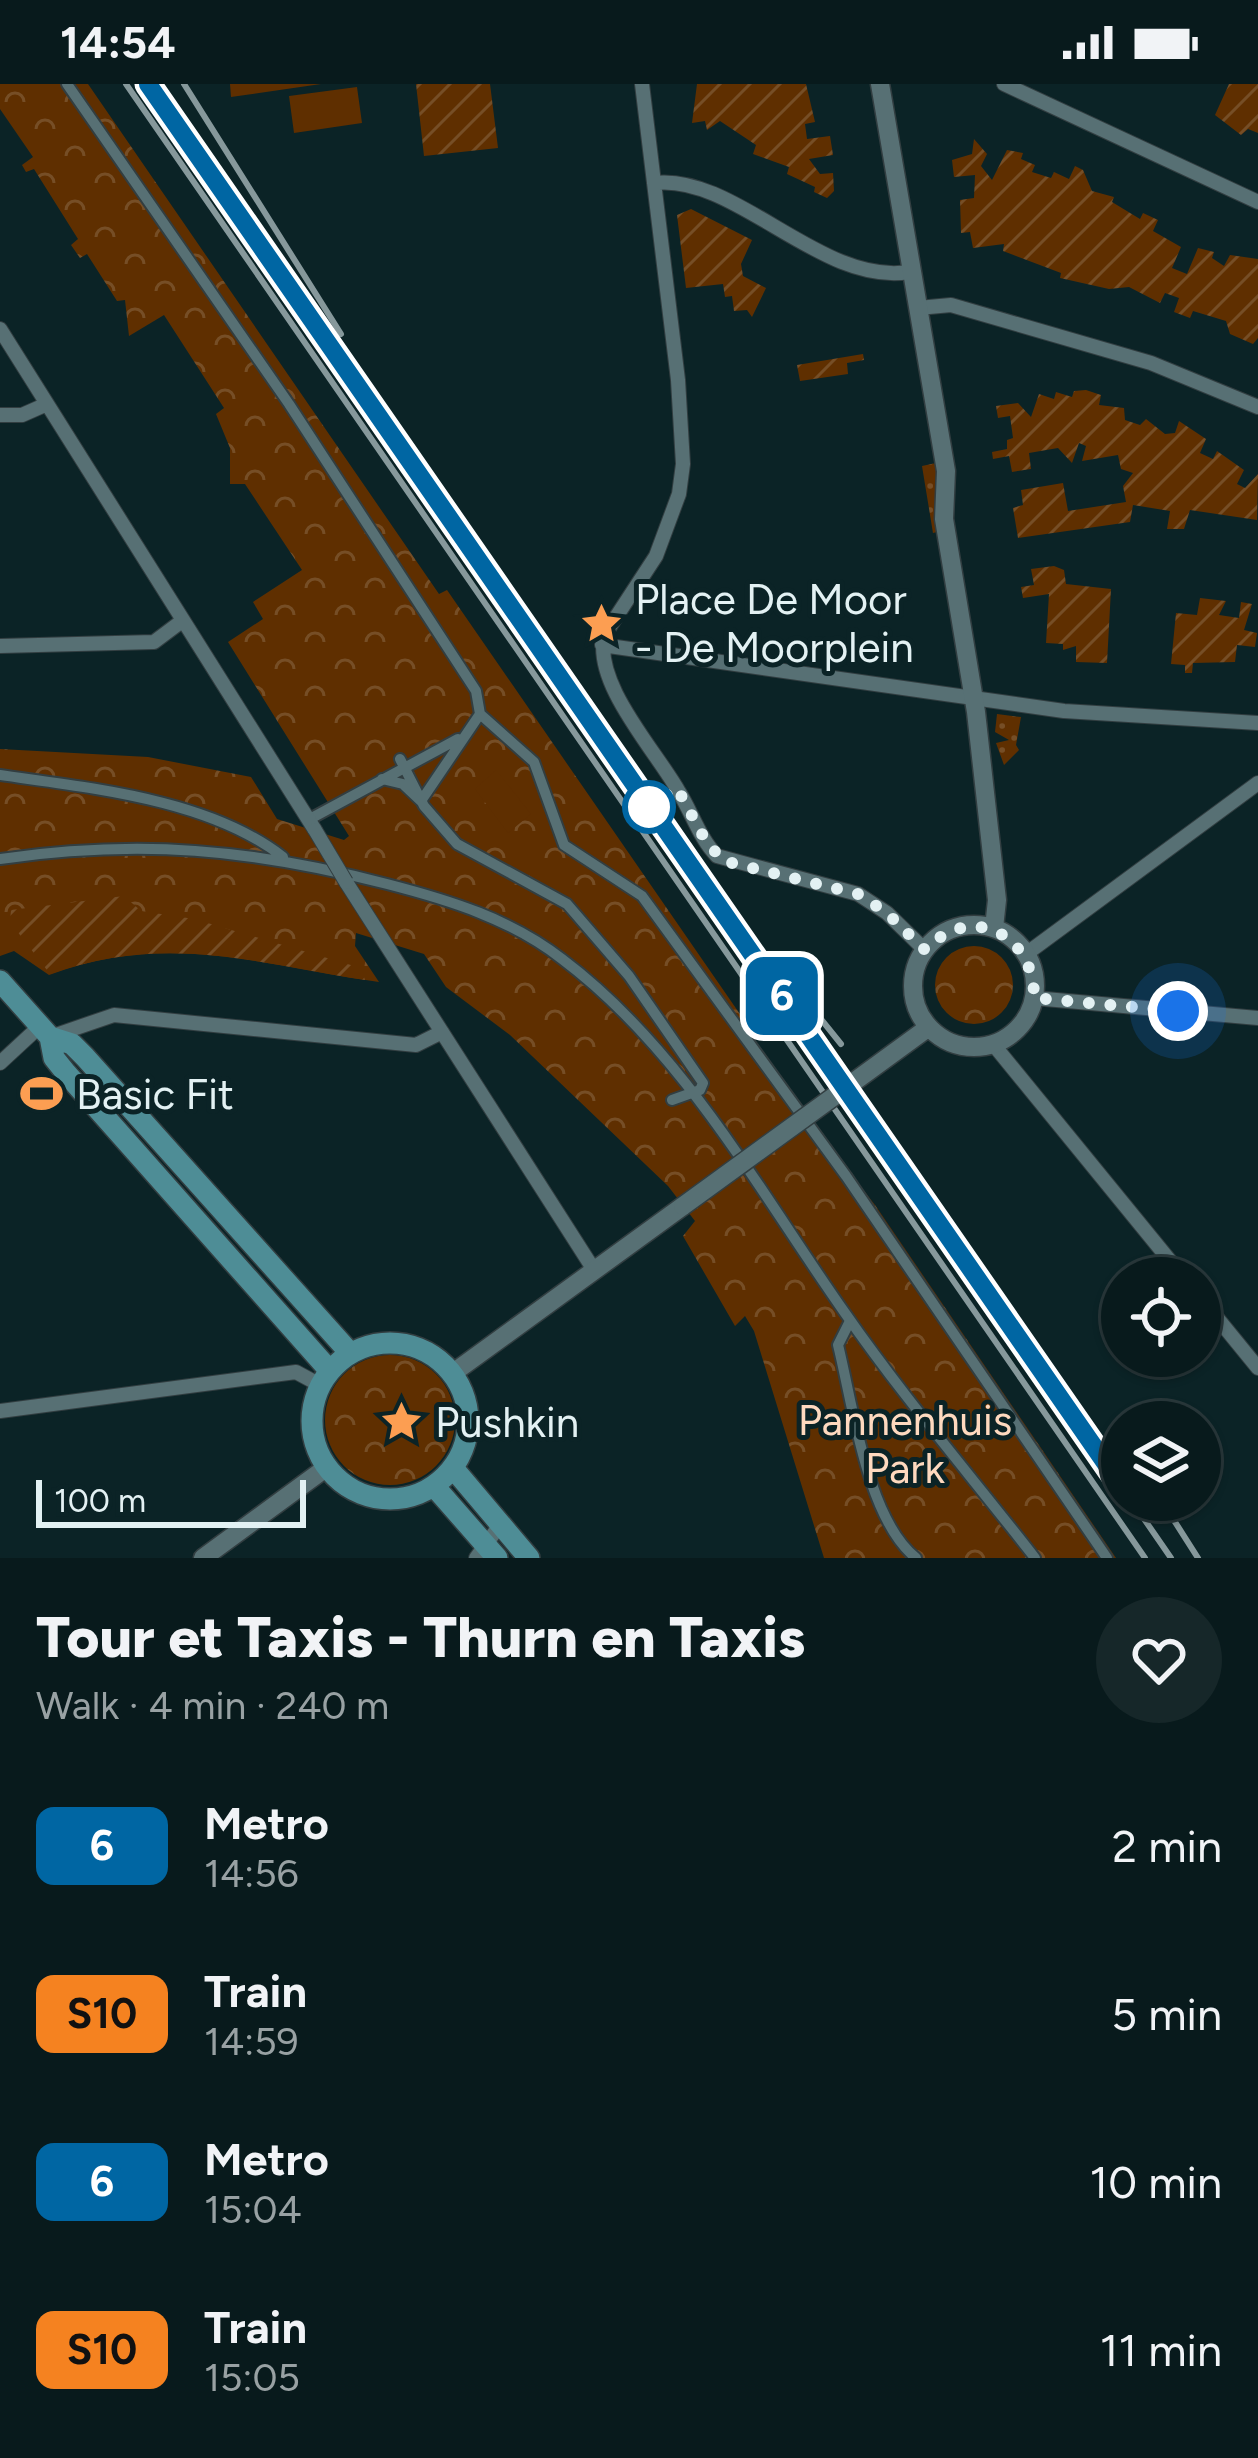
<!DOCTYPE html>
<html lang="en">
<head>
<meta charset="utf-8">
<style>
	:root { --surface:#081a1c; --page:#162729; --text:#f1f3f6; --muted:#98a1a3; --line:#29383b }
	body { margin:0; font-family:Figtree,sans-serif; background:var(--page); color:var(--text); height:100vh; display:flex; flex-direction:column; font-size:45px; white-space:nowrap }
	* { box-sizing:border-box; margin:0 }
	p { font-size:39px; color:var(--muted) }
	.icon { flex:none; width:66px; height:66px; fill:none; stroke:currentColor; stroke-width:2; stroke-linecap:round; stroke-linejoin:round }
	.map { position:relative; height:1474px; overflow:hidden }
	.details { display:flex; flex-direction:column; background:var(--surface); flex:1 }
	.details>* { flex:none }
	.badge { padding:0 24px; border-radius:18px; font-size:42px; line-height:78px }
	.buttons { position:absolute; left:1101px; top:1173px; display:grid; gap:24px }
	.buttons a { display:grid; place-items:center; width:120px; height:120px; border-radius:50%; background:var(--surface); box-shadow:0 3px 9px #0004,0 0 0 3px var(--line); font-size:60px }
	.scale { position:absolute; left:36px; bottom:30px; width:270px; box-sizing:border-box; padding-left:12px; border:6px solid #e3f1f3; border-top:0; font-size:33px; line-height:42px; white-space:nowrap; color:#e3f1f3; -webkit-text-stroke:9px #0b2326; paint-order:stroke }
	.you { position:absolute; width:60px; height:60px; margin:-30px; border:9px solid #fff; border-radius:50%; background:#1a73e8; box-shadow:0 0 0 18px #1a73e833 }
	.map>.badge { position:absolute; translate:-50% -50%; box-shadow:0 0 0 6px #fff }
	.round { display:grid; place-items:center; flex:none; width:126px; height:126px; border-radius:63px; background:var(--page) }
	.headline { display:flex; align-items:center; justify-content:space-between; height:204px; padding:0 36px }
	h1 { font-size:57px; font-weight:800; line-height:90px }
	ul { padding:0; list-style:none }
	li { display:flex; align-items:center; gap:36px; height:168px; padding:0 36px }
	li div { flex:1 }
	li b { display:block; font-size:45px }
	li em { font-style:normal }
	li .badge { min-width:132px; font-weight:700; text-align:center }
	.status { display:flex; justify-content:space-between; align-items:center; height:84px; padding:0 60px; background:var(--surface); direction:ltr }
	.status svg { height:33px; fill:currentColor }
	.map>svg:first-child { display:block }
</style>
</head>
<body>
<div class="status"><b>14:54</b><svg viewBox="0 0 49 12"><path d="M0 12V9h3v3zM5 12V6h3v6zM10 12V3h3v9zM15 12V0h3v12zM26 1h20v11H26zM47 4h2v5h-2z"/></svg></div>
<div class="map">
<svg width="1258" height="1474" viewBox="0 0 1258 1474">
	<defs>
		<pattern id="grass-dots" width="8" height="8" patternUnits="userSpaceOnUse" patternTransform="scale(3)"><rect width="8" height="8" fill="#5f2f00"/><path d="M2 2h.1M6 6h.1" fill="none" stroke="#764e26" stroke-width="1.8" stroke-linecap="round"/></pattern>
		<pattern id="park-crowns" width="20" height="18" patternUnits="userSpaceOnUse" patternTransform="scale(3)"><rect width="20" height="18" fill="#5f2f00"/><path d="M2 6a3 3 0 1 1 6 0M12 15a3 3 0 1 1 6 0" fill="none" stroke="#764e26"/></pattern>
		<pattern id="garden-furrows" width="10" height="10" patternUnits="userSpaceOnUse" patternTransform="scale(3)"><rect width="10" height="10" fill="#5f2f00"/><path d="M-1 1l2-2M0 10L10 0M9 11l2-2" fill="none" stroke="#764e26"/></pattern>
	</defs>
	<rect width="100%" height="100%" fill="#0b2326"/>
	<!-- grass -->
	<path fill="url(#grass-dots)" d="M 936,379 L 937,448 L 933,449 L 922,382 Z
		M 997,630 L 1021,633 L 1016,661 L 1019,666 L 1004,681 L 996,659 L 1009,656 L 995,648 Z"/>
	<!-- park -->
	<path fill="url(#park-crowns)" d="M 0,0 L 88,0 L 439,510 L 447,506 L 753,949 L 748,957 L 875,1121 L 1116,1474 L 824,1474 L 754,1247 L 745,1232 L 735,1242 L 683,1152 L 695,1137 L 668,1102 L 510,951 L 446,903 L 424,870 L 356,849 L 355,862 L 379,898 C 261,881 168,847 49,891 L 14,867 L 0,872 L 0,665 L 148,673 L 251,693 L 277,735 L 344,756 L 349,752 L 228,558 L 263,535 L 253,518 L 302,486 L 245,400 L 230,400 L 230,364 L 216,330 L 224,324 L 164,231 L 129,252 L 125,216 L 117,217 L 87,170 L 80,174 L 71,161 L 78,155 L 34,85 L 26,88 L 22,81 L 33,73 L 0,25 Z
		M935 901a39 39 0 1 1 78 0a39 39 0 1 1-78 0Z
		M325 1336a65 65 0 1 1 130 0a65 65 0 1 1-130 0Z"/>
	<!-- garden -->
	<path fill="url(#garden-furrows)" d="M 416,0 L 490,0 L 498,64 L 424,72 Z
		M 697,0 L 806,0 L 815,38 L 805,40 L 807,55 L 830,52 L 833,71 L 809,75 L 820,90 L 833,89 L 834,107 L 827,114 L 814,108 L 815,103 L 787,90 L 789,83 L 753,70 L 756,61 L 720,37 L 707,46 L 705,37 L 692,39 Z
		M 1229,0 L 1258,0 L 1258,49 L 1248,45 L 1241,51 L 1215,31 Z
		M 974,55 L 987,70 L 981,82 L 992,96 L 1007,66 L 1023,69 L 1021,75 L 1035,81 L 1032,88 L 1051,94 L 1054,88 L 1069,95 L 1075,82 L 1083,86 L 1092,107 L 1114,113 L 1112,118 L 1140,135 L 1143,129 L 1158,136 L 1153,147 L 1181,163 L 1172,184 L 1187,190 L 1198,164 L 1214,168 L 1212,174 L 1224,182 L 1230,171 L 1258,175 L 1258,254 L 1253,260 L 1230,250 L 1226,237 L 1193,227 L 1190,234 L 1174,228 L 1179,214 L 1165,209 L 1160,219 L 1129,203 L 1109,205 L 1060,194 L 1061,189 L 1003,167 L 1004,160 L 973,164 L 970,148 L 961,149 L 960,116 L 974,114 L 975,91 L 954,93 L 952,76 L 972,70 Z
		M 691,125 L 752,156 L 741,180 L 743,192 L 766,204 L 752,233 L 747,226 L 734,227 L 732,212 L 725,213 L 723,200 L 686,204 L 677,131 Z
		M 863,270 L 864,276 L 847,279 L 848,290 L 800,297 L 797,281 Z
		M 1086,306 L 1101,311 L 1099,321 L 1124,324 L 1125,336 L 1140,341 L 1146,335 L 1165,350 L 1175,349 L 1179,337 L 1206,355 L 1200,369 L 1213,375 L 1217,367 L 1244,386 L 1237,400 L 1245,404 L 1258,390 L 1257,436 L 1190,426 L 1184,445 L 1167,445 L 1170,427 L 1133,421 L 1130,438 L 1018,454 L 1013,424 L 1023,421 L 1021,406 L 1063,399 L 1068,427 L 1126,418 L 1123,402 L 1133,389 L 1121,385 L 1118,371 L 1082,377 L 1086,362 L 1079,359 L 1072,379 L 1058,364 L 1029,369 L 1031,385 L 1012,388 L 1009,372 L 993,375 L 992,368 L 1007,365 L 1007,356 L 1013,354 L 1010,332 L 998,334 L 996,322 L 1018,319 L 1031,333 L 1039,310 L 1054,315 L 1056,308 L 1072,313 L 1074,307 Z
		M 1054,482 L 1064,486 L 1066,500 L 1111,505 L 1107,579 L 1076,578 L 1076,562 L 1063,566 L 1063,560 L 1046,559 L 1049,510 L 1023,514 L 1021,503 L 1034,501 L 1031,485 Z
		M 1200,514 L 1226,517 L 1219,531 L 1239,534 L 1241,518 L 1252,520 L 1244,546 L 1257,549 L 1255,563 L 1237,561 L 1235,578 L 1193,579 L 1192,589 L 1185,589 L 1185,581 L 1171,580 L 1176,529 L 1197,531 Z
		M 124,812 L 141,827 L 194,835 L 361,884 L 365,896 C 251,878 165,849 50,890 L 10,838 L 11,826 Z"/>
	<!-- pitch -->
	<path fill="#5f2f00" d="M 230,0 L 321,0 L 231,13 Z
		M 357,3 L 362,39 L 294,49 L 289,12 Z
		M 496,686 L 531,730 L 508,749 L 475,705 Z"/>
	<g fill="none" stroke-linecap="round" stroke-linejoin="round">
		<defs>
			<path id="pedestrian" d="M 67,0 L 289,320 L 476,607 L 480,630 L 421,717 L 403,700 L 382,695
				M 480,630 L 534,678 L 564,761 L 642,812 L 846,1092 L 1107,1474
				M 400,675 L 424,722 L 457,760 L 567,820 L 629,892 L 703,999 L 700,1006 L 672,1016
				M 0,691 C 90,704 209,715 283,773
				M 308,736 L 458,655
				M 0,775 C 140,755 251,765 387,800 C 449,816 511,835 562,875 C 683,966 759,1107 845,1229 C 904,1314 972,1393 1035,1474
				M 850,1237 L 838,1261 C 853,1321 867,1435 916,1474"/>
			<path id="minor" d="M 642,0 L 678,296 L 683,380 L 679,410 L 656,472 L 605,550 C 591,598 657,668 679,708 C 692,729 700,755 717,772 L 858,810 L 887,829 L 925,866
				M 1004,0 L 1258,118
				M 654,99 C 735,89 821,202 909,188
				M 918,224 L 951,221 L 1151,279 L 1258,323
				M 0,245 L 315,746
				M 0,331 L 22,331 L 47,320
				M 602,561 L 1064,627 L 1258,639
				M 0,562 L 154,558 L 182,537
				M 346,798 L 594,1186
				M 1026,870 L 1258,699
				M 1034,914 L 1258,934
				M 50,953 L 114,931 L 416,961 L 442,948
				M 993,960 L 1184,1194
				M 0,979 L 40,942
				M 1200,1213 L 1258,1284
				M 0,1327 L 296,1288 L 320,1301
				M 476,1474 L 500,1441"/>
			<path id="tertiary" d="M 880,0 L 946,387 L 944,435 L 976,628 L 997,816 L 994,844
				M913 902a61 61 0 1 1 122 0a61 61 0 1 1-122 0Z
				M 840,1008 L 929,943
				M 453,1289 L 683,1122
				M 203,1474 L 327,1383"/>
			<path id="secondary" d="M 0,897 L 50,953 L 72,960 L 85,973 L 350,1269
				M 50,953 L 54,974 L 66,989 L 330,1287
				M312 1337a78 78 0 1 1 156 0a78 78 0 1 1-156 0Z
				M 453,1384 L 529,1474
				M 434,1402 L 497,1474"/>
		</defs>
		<!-- pedestrian casing -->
		<use href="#pedestrian" stroke="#323e41" stroke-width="14"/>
		<!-- minor casing -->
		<use href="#minor" stroke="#323e41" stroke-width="16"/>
		<!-- tertiary casing -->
		<use href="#tertiary" stroke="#323e41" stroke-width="21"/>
		<!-- secondary casing -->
		<use href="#secondary" stroke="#323e41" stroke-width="24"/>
		<!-- pedestrian -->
		<use href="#pedestrian" stroke="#577074" stroke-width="10"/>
		<!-- minor -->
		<use href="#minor" stroke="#577074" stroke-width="14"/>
		<!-- tertiary -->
		<use href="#tertiary" stroke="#577074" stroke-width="18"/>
		<!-- secondary -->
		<use href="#secondary" stroke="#4e8d96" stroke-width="21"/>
		<!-- rail -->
		<path stroke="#86989b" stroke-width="6" d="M 126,0 L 1145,1474
			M 148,0 L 825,973
			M 184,0 L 341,250
			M 796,904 L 841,960
			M 1100,1372 L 1122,1403
			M 1131,1416 L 1171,1474
			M 1161,1416 L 1198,1474"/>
		<defs>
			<path id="minor-bridge" d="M 315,746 L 346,798"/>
			<path id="tertiary-bridge" d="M 683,1122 L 840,1008"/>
		</defs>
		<!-- minor-bridge casing -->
		<use href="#minor-bridge" stroke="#323e41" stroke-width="16" stroke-linecap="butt"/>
		<!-- tertiary-bridge casing -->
		<use href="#tertiary-bridge" stroke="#323e41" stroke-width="21" stroke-linecap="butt"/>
		<!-- minor-bridge -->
		<use href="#minor-bridge" stroke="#577074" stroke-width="14"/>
		<!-- tertiary-bridge -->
		<use href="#tertiary-bridge" stroke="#577074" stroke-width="18"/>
	</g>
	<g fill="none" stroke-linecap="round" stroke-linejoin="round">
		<defs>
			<path id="line" d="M 148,0 L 1122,1403"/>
		</defs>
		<!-- line casing -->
		<use href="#line" stroke="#fff" stroke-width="27"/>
		<!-- line -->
		<use href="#line" stroke="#0066a3" stroke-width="18"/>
		<!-- walk -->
		<path stroke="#e3f1f3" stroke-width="12" stroke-dasharray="0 21.6" d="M 649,723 L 677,704 L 707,759 L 724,777 L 858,810 L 887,829 L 925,866 C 971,817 1035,851 1034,914 L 1178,927"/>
	</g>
	<!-- icons -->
	<defs>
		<symbol id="sight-bare" viewBox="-9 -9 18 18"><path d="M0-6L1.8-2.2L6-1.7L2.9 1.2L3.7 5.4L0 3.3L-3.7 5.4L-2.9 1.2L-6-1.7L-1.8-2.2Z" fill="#fc9e52" stroke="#0b2326" stroke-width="2.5" paint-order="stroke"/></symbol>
		<symbol id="stadium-bare" viewBox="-9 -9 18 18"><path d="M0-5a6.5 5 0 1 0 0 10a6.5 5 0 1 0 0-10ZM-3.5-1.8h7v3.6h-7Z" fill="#fc9e52" stroke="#0b2326" stroke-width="2.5" paint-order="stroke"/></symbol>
	</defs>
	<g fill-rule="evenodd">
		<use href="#sight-bare" x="572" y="510" width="59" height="59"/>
		<use href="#stadium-bare" x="12" y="980" width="59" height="59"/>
		<use href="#sight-bare" x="372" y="1308" width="59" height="59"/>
	</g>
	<!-- markers -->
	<circle fill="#fff" stroke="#0066a3" stroke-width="6" cx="649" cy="723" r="24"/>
	<g text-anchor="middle" stroke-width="10" stroke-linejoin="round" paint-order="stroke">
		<!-- poi labels -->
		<g font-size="42" fill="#e3f1f3" stroke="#0b2326" text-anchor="start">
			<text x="635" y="530">Place De Moor<tspan x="635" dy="48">- De Moorplein</tspan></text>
			<text x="76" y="1025">Basic Fit</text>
			<text x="435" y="1353">Pushkin</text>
		</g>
		<!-- park labels -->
		<g font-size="42" fill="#fed9bf" stroke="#0b2326">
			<text x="905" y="1351">Pannenhuis<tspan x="905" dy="48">Park</tspan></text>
		</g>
	</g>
</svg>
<div class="buttons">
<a><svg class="icon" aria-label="locate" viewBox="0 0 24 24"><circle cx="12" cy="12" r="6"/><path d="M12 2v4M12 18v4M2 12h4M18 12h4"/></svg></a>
<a><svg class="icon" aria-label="layers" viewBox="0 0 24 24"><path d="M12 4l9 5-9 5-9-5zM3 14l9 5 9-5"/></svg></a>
</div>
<div class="scale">100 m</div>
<div class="you" style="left:1178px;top:927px"></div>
<b class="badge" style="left:782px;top:912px;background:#0066a3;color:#fff">6</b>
</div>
<section class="details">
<div class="headline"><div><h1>Tour et Taxis - Thurn en Taxis</h1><p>Walk · 4 min · 240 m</p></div><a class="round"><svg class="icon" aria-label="heart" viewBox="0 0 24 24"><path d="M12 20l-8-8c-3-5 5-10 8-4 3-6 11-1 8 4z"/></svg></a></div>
<ul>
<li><span class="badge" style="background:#0066a3;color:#fff">6</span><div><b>Metro</b><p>14:56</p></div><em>2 min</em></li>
<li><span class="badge" style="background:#f58220;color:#111">S10</span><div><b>Train</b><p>14:59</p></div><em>5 min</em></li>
<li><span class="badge" style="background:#0066a3;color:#fff">6</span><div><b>Metro</b><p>15:04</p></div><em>10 min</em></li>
<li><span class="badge" style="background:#f58220;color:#111">S10</span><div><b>Train</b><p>15:05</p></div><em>11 min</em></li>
</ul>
</section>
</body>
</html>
